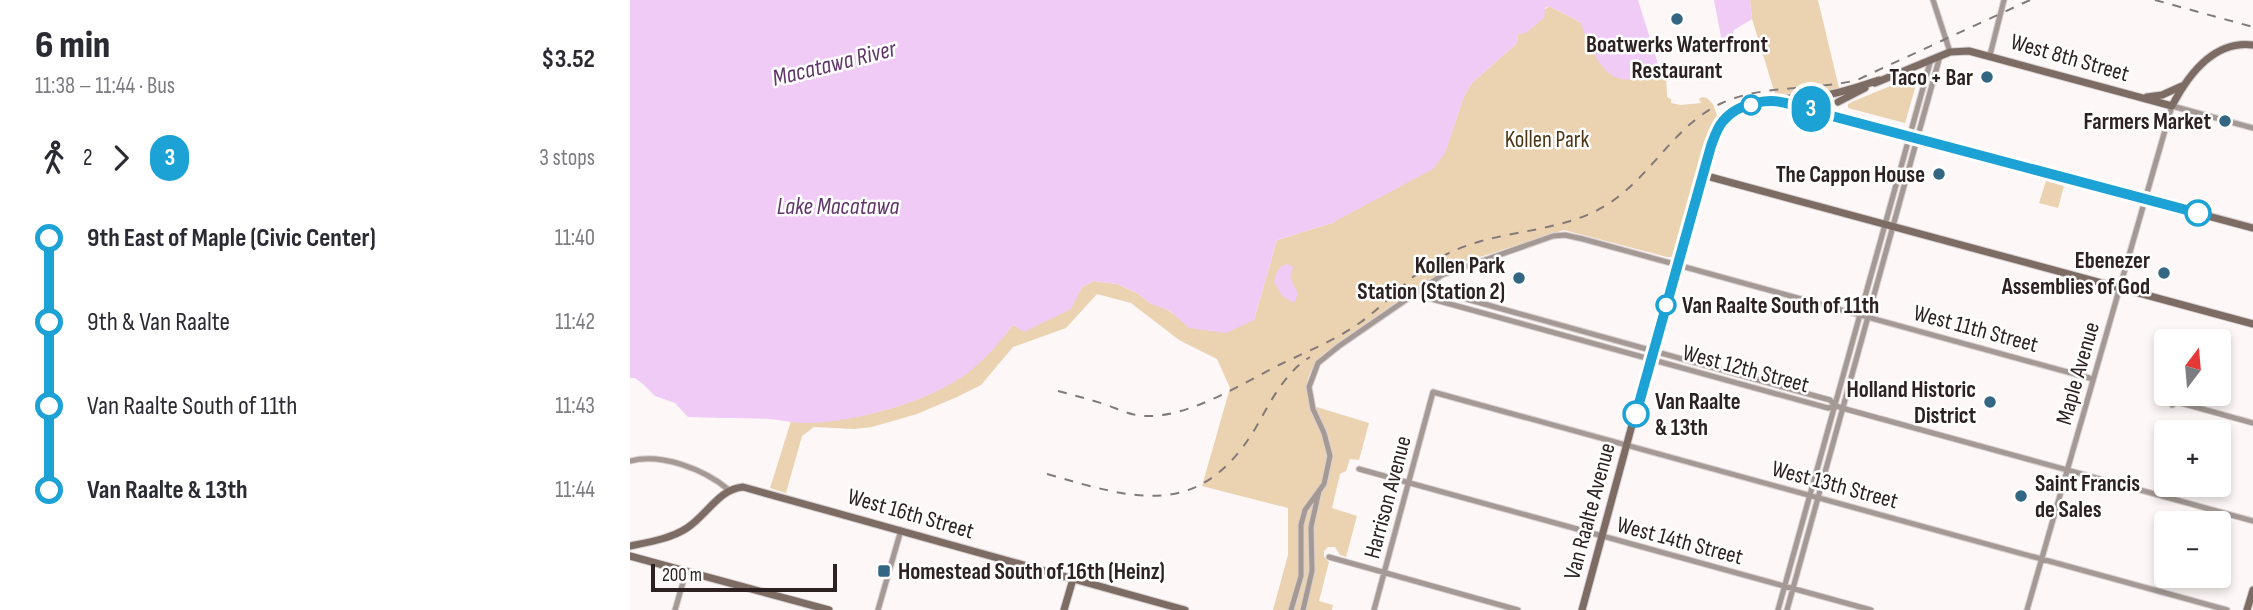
<!DOCTYPE html>
<html lang="en">
<head>
<meta charset="utf-8">
<style>
	:root { --surface:#fff; --page:#f2f2f3; --text:#2b2b33; --muted:#7c7c81 }
	body { margin:0; font-family:"Sofia Sans Condensed",sans-serif; background:var(--page); color:var(--text); height:100vh; display:flex; flex-direction:column; font-size:26px; white-space:nowrap }
	* { box-sizing:border-box; margin:0 }
	p { font-size:23px; color:var(--muted) }
	.icon { flex:none; width:38px; height:38px; fill:none; stroke:currentColor; stroke-width:2; stroke-linecap:round; stroke-linejoin:round }
	.map { position:relative; flex:1; overflow:hidden }
	.drawer { display:flex; flex-direction:column; background:var(--surface); width:630px }
	.drawer>* { flex:none }
	.badge { padding:0 14px; border-radius:23px; font-size:24px; line-height:46px }
	.needle { width:46px; rotate:16deg }
	.tools { position:absolute; left:1524px; top:329px; display:grid; gap:14px }
	.tools a { display:grid; place-items:center; width:77px; height:77px; border-radius:7px; background:var(--surface); box-shadow:0 4px 10px #0003; font-size:35px }
	.scale { position:absolute; left:21px; bottom:18px; width:186px; box-sizing:border-box; padding-left:7px; border:4px solid #2d2121; border-top:0; font-size:19px; line-height:24px; white-space:nowrap; color:#2d2121; -webkit-text-stroke:5px #fff; paint-order:stroke }
	.map>.badge { position:absolute; translate:-50% -50%; box-shadow:0 0 0 4px #fff }
	.legs { display:flex; align-items:center; gap:10px; height:77px; padding:0 35px; font-size:23px }
	.legs p { margin-inline-start:auto }
	.headline { display:flex; align-items:center; justify-content:space-between; height:119px; padding:0 35px }
	h1 { font-size:38px; font-weight:800; line-height:52px }
	ul { padding:0 35px; list-style:none }
	li { display:flex; align-items:center; gap:24px; height:84px; font-size:26px }
	li i { display:grid; place-items:center; width:10px; height:100%; margin:0 9px; background:currentColor }
	li i::after { content:''; width:18px; height:18px; margin:-9px; border:5px solid; border-radius:50%; background:var(--surface) }
	li p { margin-inline-start:auto }
	li:first-child i { background:linear-gradient(#0000 50%,currentColor 0) }
	li:last-child i { background:linear-gradient(currentColor 50%,#0000 0) }
	main { display:flex; flex:1; min-height:0 }
	.map>svg:first-child { display:block }
</style>
</head>
<body>
<main>
<section class="drawer">
<div class="headline"><div><h1>6 min</h1><p>11:38 – 11:44 · Bus</p></div><b>$3.52</b></div>
<div class="legs"><svg class="icon" aria-label="walk" viewBox="0 0 24 24"><circle cx="13" cy="4" r="2"/><path d="M13 8l-2 6 4 7M11 14l-3 7M7 12l3-4h3l4 4"/></svg>2<svg class="icon" aria-label="forward" viewBox="0 0 24 24"><path d="M9 5l7 7-7 7"/></svg><b class="badge" style="background:#1ca2d5;color:#fff">3</b><p>3 stops</p></div>
<ul>
<li><i style="color:#1ca2d5"></i><b>9th East of Maple (Civic Center)</b><p>11:40</p></li>
<li><i style="color:#1ca2d5"></i><span>9th &amp; Van Raalte</span><p>11:42</p></li>
<li><i style="color:#1ca2d5"></i><span>Van Raalte South of 11th</span><p>11:43</p></li>
<li><i style="color:#1ca2d5"></i><b>Van Raalte &amp; 13th</b><p>11:44</p></li>
</ul>
</section>
<div class="map">
<svg width="1623" height="610" viewBox="0 0 1623 610">
	<rect width="100%" height="100%" fill="#fdf7f7"/>
	<!-- green -->
	<path fill="#ebd3b1" d="M 1120,0 L 1188,0 L 1209,88 L 1193,92 L 1145,94 L 1122,19 Z
		M 919,6 L 950,22 L 1014,77 L 1029,67 L 1036,73 L 1037,97 L 1041,99 L 1041,103 L 1050,105 L 1071,103 L 1069,99 L 1072,97 L 1077,98 L 1083,104 L 1088,118 L 1075,144 L 1044,254 L 1042,257 L 1037,257 L 934,230 L 822,266 L 789,286 L 692,355 C 679,371 672,385 680,405 L 739,423 L 729,460 L 720,459 L 716,471 L 710,474 L 702,508 L 727,516 L 716,557 L 710,555 L 705,547 L 698,547 L 694,551 L 694,557 L 699,562 L 689,601 L 703,605 L 702,610 L 643,610 L 658,555 L 658,508 L 572,486 L 600,388 L 587,359 L 549,340 L 501,303 L 467,294 L 436,328 L 383,347 L 351,385 L 327,397 L 287,414 L 242,427 L 224,429 L 184,427 L 172,436 L 156,493 L 140,488 L 161,421 C 206,426 283,407 321,383 C 345,368 366,347 383,325 L 394,331 L 440,309 L 452,287 L 464,281 L 487,284 L 507,293 L 521,304 L 530,305 L 551,319 L 624,320 L 647,240 L 702,223 L 816,149 L 834,96 L 842,83 L 887,43 L 888,33 Z
		M 1282,77 L 1288,78 L 1275,123 L 1218,108 L 1218,104 L 1224,101 Z
		M 1416,181 L 1434,186 L 1428,208 L 1409,203 Z"/>
	<!-- water -->
	<path fill="#efcbf6" d="M 0,0 L 1008,0 L 1029,67 C 981,100 966,62 950,22 L 919,6 L 915,8 L 914,18 L 896,33 L 888,34 L 887,43 L 842,83 L 834,96 L 815,153 L 803,169 L 702,223 L 647,240 L 624,320 L 596,333 L 559,328 L 540,311 L 521,304 L 507,293 L 487,284 L 464,281 L 452,287 L 441,309 L 394,332 L 383,325 C 370,342 356,358 339,372 C 302,401 223,423 177,423 C 164,423 151,420 139,419 C 112,418 85,418 58,417 L 45,403 L 25,396 L 13,384 L 5,378 L 0,378 Z
		M 1084,0 L 1120,0 L 1122,19 L 1104,30 L 1100,39 L 1092,42 Z
		M 658,264 L 663,267 L 660,277 L 668,294 L 664,303 L 652,296 L 644,282 C 646,273 648,265 658,264 Z"/>
	<g fill="none" stroke-linecap="round" stroke-linejoin="round">
		<defs>
			<path id="street" d="M 1303,0 L 1320,52
				M 1360,55 L 1374,0
				M 791,289 L 804,290 L 1200,400 L 1206,406 L 1219,410 L 1623,521
				M 791,289 L 798,298 L 1198,408 L 1206,406
				M 1542,405 L 1547,402 L 1623,423
				M 0,461 C 32,453 74,469 99,490
				M 729,469 L 1241,610
				M 699,557 L 888,610
				M 45,610 L 56,572
				M 248,610 L 271,530
				M 661,610 L 671,576 L 671,525 L 675,510 L 694,484 L 700,456 L 694,433 L 683,409 L 679,387 L 688,363 L 709,346 L 812,275 L 923,236 L 935,235 L 953,239 L 1463,379
				M 673,610 L 682,571 L 681,527 L 689,491
				M 744,610 L 803,392 L 1597,610
				M 1148,610 L 1301,59
				M 1157,610 L 1310,56
				M 1397,610 L 1542,106 L 1623,128"/>
			<path id="secondary" d="M 1245,83 L 1320,52 L 1339,51 L 1542,106 C 1558,75 1584,40 1623,45
				M 1517,97 L 1532,95 L 1552,86
				M 1152,100 L 1164,105 L 1623,228
				M 1208,102 L 1235,88
				M 1073,175 L 1623,324
				M 0,546 C 19,542 40,539 57,528 C 77,515 89,489 113,487 L 555,610
				M 0,556 L 199,610
				M 434,610 L 443,579
				M 952,610 L 1022,351 L 1085,133 C 1110,94 1161,100 1201,94 C 1217,91 1234,85 1249,80
				M 1617,610 L 1623,590"/>
		</defs>
		<!-- street casing -->
		<use href="#street" stroke="#d8d0d0" stroke-width="7"/>
		<!-- secondary casing -->
		<use href="#secondary" stroke="#d8d0d0" stroke-width="9"/>
		<!-- street -->
		<use href="#street" stroke="#a49994" stroke-width="5"/>
		<!-- secondary -->
		<use href="#secondary" stroke="#7c6c64" stroke-width="7"/>
		<!-- rail -->
		<path stroke="#827979" stroke-width="2" stroke-dasharray="9 9" stroke-linecap="butt" d="M 1525,0 L 1623,27
			M 428,391 C 443,395 458,399 474,404 C 489,409 503,417 519,416 C 562,416 613,383 651,364 C 678,351 706,340 731,322 C 761,300 782,272 817,254 C 868,228 930,235 978,204 C 1022,176 1044,125 1092,103 C 1134,84 1183,91 1227,80 L 1400,0
			M 417,474 C 504,499 569,521 625,429 C 640,403 654,373 680,357"/>
	</g>
	<g fill="none" stroke-linecap="round" stroke-linejoin="round">
		<defs>
			<path id="line-1" d="M 1006,414 L 1081,146 C 1084,138 1087,128 1093,121 C 1109,102 1143,96 1164,106 L 1568,213"/>
		</defs>
		<!-- line-1 casing -->
		<use href="#line-1" stroke="#fff" stroke-width="16"/>
		<!-- line-1 -->
		<use href="#line-1" stroke="#1ca2d5" stroke-width="10"/>
	</g>
	<!-- markers -->
	<g fill="#326682" stroke="#fff" stroke-width="2.5">
		<circle cx="1047" cy="19" r="7"/>
		<circle cx="1357" cy="77" r="7"/>
		<circle cx="1595" cy="121" r="7"/>
		<circle cx="1309" cy="174" r="7"/>
		<circle cx="1534" cy="273" r="7"/>
		<circle cx="889" cy="278" r="7"/>
		<circle cx="1360" cy="402" r="7"/>
		<circle cx="1391" cy="496" r="7"/>
		<rect x="247" y="564" width="14" height="14" rx="3.5"/>
	</g>
	<g fill="#fff" stroke="#1ca2d5" stroke-width="3.5">
		<circle cx="1121" cy="105" r="9"/>
		<circle cx="1568" cy="213" r="12"/>
		<circle cx="1036" cy="305" r="9"/>
		<circle cx="1006" cy="414" r="12"/>
	</g>
	<g text-anchor="middle" stroke-width="5" stroke-linejoin="round" paint-order="stroke">
		<!-- poi labels -->
		<g font-size="23" font-weight="bold" fill="#2d2121" stroke="#fff" text-anchor="end">
			<text x="1047" y="52" text-anchor="middle">Boatwerks Waterfront<tspan x="1047" dy="26">Restaurant</tspan></text>
			<text x="1343" y="85">Taco + Bar</text>
			<text x="1581" y="129">Farmers Market</text>
			<text x="1295" y="182">The Cappon House</text>
			<text x="1520" y="268">Ebenezer<tspan x="1520" dy="26">Assemblies of God</tspan></text>
			<text x="875" y="273">Kollen Park<tspan x="875" dy="26">Station (Station 2)</tspan></text>
			<text x="1346" y="397">Holland Historic<tspan x="1346" dy="26">District</tspan></text>
			<text x="1405" y="491" text-anchor="start">Saint Francis<tspan x="1405" dy="26">de Sales</tspan></text>
			<text x="268" y="579" text-anchor="start">Homestead South of 16th (Heinz)</text>
		</g>
		<!-- street labels -->
		<g font-size="23" fill="#2d2121" stroke="#fff">
			<text transform="translate(1440 57) rotate(16)" y="8">West 8th Street</text>
			<text transform="translate(1346 328) rotate(15)" y="8">West 11th Street</text>
			<text transform="translate(1116 368) rotate(15)" y="8">West 12th Street</text>
			<text transform="translate(1447 373) rotate(-74)" y="8">Maple Avenue</text>
			<text transform="translate(1205 484) rotate(15)" y="8">West 13th Street</text>
			<text transform="translate(757 497) rotate(-75)" y="8">Harrison Avenue</text>
			<text transform="translate(959 511) rotate(-75)" y="8">Van Raalte Avenue</text>
			<text transform="translate(281 513) rotate(16)" y="8">West 16th Street</text>
			<text transform="translate(1050 540) rotate(15)" y="8">West 14th Street</text>
		</g>
		<!-- park labels -->
		<g font-size="23" fill="#4d3613" stroke="#fff">
			<text x="917" y="147">Kollen Park</text>
		</g>
		<!-- stop labels -->
		<g font-size="23" font-weight="bold" fill="#2d2121" stroke="#fff" text-anchor="start">
			<text x="1052" y="313">Van Raalte South of 11th</text>
			<text x="1025" y="409">Van Raalte<tspan x="1025" dy="26">&amp; 13th</tspan></text>
		</g>
		<!-- water labels -->
		<g font-size="24" font-style="italic" fill="#603569" stroke="#fff">
			<text transform="translate(204 63) rotate(-14)" y="8">Macatawa River</text>
			<text x="208" y="214">Lake Macatawa</text>
		</g>
	</g>
</svg>
<div class="tools">
<a><svg class="needle" viewBox="-14 -14 28 28"><path d="M0-13l5 13h-10z" fill="#e53935"/><path d="M0 13l5-13h-10z" fill="#7c7c81"/></svg></a>
<a>+</a>
<a>−</a>
</div>
<div class="scale">200 m</div>
<b class="badge" style="left:1181px;top:109px;background:#1ca2d5;color:#fff">3</b>
</div>
</main>
</body>
</html>
